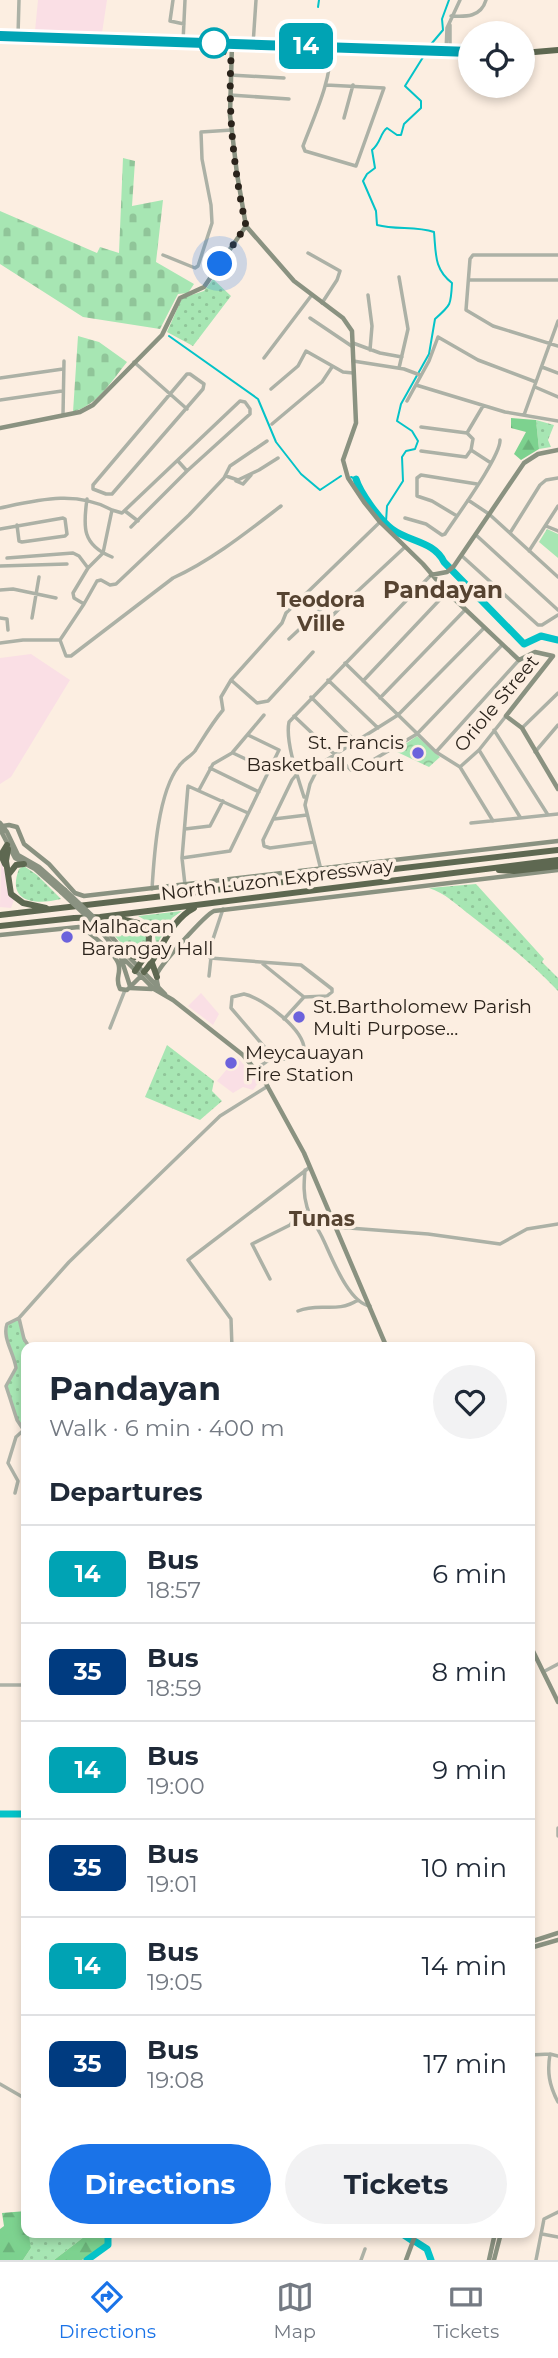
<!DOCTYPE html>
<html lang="en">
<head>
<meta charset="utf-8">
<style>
	:root { --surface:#fff; --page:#f2f2f3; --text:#1f2937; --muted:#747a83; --line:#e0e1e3; --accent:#1a73e8 }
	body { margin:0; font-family:Montserrat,sans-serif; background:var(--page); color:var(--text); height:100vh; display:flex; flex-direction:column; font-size:26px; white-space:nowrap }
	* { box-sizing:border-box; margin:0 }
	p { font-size:23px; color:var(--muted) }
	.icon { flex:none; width:38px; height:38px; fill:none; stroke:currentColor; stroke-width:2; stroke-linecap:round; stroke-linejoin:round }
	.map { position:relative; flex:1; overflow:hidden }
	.panel { position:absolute; left:21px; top:1342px; width:514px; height:896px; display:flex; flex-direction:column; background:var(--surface); border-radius:14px; box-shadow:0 4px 10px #0003 }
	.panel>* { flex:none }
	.badge { padding:0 14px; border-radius:10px; font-size:24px; line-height:46px }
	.controls { position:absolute; left:458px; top:21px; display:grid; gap:14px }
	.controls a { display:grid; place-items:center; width:77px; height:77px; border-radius:50%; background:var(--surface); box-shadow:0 4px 10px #0003; font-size:35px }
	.you { position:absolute; width:35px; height:35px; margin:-18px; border:5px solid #fff; border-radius:50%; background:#1a73e8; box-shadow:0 0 0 10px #1a73e833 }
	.map>.badge { position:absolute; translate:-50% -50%; box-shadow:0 0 0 4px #fff }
	h2 { padding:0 28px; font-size:26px; line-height:63px }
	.round { display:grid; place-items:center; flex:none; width:74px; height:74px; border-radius:37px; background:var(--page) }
	.overview { display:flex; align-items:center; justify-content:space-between; height:119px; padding:0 28px }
	h1 { font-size:33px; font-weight:700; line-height:52px }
	.primary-button { display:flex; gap:14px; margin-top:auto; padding:14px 28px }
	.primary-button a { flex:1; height:80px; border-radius:42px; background:var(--accent); color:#fff; font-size:28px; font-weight:700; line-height:80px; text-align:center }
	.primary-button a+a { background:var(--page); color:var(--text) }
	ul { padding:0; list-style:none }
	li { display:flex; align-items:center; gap:21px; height:98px; padding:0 28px; border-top:2px solid var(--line) }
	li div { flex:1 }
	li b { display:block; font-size:26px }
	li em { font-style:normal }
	li .badge { min-width:77px; font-weight:700; text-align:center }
	.tab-bar { display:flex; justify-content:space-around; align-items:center; height:98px; border-top:2px solid var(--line); background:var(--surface); font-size:19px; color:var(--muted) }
	.tab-bar a { display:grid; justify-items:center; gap:4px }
	.tab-bar .selected { color:var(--accent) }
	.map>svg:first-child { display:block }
</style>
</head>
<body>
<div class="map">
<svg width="558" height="2260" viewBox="0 0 558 2260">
	<defs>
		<pattern id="grass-dots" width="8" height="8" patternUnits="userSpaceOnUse" patternTransform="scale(1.75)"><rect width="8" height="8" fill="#a7e6b3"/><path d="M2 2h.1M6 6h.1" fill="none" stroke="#90c599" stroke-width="1.8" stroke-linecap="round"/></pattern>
		<pattern id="forest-firs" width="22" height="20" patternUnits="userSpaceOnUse" patternTransform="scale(1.75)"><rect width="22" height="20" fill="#7dd28f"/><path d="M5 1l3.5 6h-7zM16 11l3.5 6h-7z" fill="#6cb47b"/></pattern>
		<pattern id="cemetery-stones" width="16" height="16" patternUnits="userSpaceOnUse" patternTransform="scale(1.75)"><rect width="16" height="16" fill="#a7e6b3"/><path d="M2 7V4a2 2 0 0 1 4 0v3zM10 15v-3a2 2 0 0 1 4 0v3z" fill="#90c599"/></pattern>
		<pattern id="park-crowns" width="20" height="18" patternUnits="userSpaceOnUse" patternTransform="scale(1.75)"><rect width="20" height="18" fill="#a7e6b3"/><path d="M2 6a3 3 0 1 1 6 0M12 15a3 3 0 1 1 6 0" fill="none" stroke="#90c599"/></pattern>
	</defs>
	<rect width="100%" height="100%" fill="#fceee1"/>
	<!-- commercial -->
	<path fill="#fadfe5" d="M 38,0 L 107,0 L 102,33 L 35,31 Z
		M 31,654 L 70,680 L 11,777 L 0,784 L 0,658 Z
		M 1,861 L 5,873 L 6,887 L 14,900 L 11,908 L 0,907 Z
		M 201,993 L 219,1014 L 213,1025 L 188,1006 Z
		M 237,1057 L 259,1082 L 253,1090 L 243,1087 L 233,1093 L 217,1081 Z"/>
	<!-- grass -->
	<path fill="url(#grass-dots)" d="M 213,279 L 231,296 L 193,346 L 167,332 L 182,298 L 204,291 Z
		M 536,420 L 554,425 L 548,440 L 551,447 L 539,449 Z
		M 24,866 L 37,875 L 61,899 C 36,905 6,903 19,869 Z
		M 476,884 L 544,959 L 542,962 L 558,978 L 558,991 C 532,963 501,939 470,915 C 457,905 445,893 429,888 Z
		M 182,911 L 172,918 L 156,946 C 156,932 151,922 138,916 Z
		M 120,923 L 134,923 L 148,936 L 145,951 L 135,955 L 128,952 L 107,926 Z
		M 167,1045 L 214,1081 L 212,1091 L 222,1101 L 200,1120 L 145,1097 Z
		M 19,1318 L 21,1329 L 30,1347 L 26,1348 L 26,1428 L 23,1429 L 17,1420 L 6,1386 L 16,1368 L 6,1339 L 6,1326 Z
		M 34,2233 L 89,2233 L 54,2260 L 23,2260 L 31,2248 L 28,2236 Z"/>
	<!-- forest -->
	<path fill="url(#forest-firs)" d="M 511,418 L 536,420 L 539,449 L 521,460 L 514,454 L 526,432 L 511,428 Z
		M 26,2211 L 26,2233 L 34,2233 L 29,2236 L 31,2248 L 23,2260 L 0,2260 L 0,2229 L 4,2226 L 2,2213 Z
		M 89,2233 L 105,2233 L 106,2244 L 82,2260 L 54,2260 Z"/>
	<!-- cemetery -->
	<path fill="url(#cemetery-stones)" d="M 123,158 L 135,161 L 132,206 L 163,200 L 156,262 L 194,284 L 188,293 L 178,294 L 160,329 L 83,317 L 0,264 L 0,211 L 97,253 L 100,247 L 119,253 Z
		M 78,336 L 99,342 L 127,362 C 111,382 98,404 73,412 Z"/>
	<!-- park -->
	<path fill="url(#park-crowns)" d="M 547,529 L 558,534 L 558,558 L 539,542 Z
		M 417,736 L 440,757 L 429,767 L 395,751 Z"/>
	<!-- pitch -->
	<path fill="#a7e6b3" d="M 415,743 L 428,755 L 421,763 L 408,751 Z"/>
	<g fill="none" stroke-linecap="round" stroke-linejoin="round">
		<!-- stream -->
		<path stroke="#04c3c8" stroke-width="2" d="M 318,7 L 319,0
			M 427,49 L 443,30 L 442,19 L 449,0
			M 169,336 L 258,399 L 276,442 L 301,474 L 320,490 L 341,476
			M 351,477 L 356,479
			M 386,522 L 387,506 L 403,481 L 402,457 L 406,451 L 415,449 L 418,441 L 412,431 L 397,421 L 401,404 L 429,354 L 435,319 C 451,305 451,305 452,283 C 434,269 436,254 434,232 C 416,226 396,230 377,225 L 376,211 L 363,181 L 367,174 L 375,168 L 372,150 C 381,143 380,133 387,128 L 397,135 L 401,135 L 404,124 L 421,108 L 421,101 L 405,86 L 425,54"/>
		<!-- river -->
		<path stroke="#04c3c8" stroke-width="7" d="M 356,479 C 360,493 381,521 392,529 C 409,542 434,541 444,562 L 524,644 L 541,636 L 558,640
			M 0,1814 L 26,1814
			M 401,2233 L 413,2241
			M 416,2242 L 427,2249 L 431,2260
			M 87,2260 L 108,2245 L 108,2233"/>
		<!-- street -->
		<path stroke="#acb1a6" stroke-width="3.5" d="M 173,0 L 170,21 L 184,24
			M 451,16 C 466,17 481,17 486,0
			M 18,36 L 19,0
			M 183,42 L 185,0
			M 253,45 L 256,0
			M 446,51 L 447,28 L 460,0
			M 450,51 L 450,25
			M 230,75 L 284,78
			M 326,85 L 384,88 L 356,166 L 305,151 L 303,146 C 315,114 331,82 331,47
			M 230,95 L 289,99
			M 344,118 L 353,85
			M 308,253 L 340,271 L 337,280 L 322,303
			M 163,255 L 195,268 L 198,266 L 212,223 L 211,205 L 202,159 L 201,132 L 232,130
			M 558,255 L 473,255 L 470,259 L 466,310 L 493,326 L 558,346
			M 469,280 L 558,280
			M 368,295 L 372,326 L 370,350
			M 310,318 L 353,347
			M 353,343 L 380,353 L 402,357
			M 264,358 L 311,296
			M 353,361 L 404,369 L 420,375
			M 134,362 L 187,409
			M 542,367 L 558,373
			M 399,368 L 408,329 L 399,277
			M 187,374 L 190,374 L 204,384 L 203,389 L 112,494 L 106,494 L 93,489 L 93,485 Z
			M 0,378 L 63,369
			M 416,385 L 505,412 L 558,421
			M 535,387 L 558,397
			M 271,389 L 298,366 L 306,351 L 343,372 L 353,373
			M 0,400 L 62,391
			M 407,401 L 429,361 L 438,337 L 478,360 L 536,382
			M 63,415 L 64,361
			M 524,415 L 558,321
			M 272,424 L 322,382 L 332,367
			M 421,427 L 467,433
			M 267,441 L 230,466 L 224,478 L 189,515 L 116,584 L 110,585 L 101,580 L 97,581 L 84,604 L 60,640 L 66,656 L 71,656 L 173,578 C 212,560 247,532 281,506
			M 471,450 L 491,463
			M 421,451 L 466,457 L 471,450 L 473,439 L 467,433 L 483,406
			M 178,461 L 187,471
			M 226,476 L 238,480 L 259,470 L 278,458
			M 236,481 L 243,484 L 251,475
			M 87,499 C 83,527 82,545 112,557
			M 468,500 L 489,514 L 558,577
			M 0,508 C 38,500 76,490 112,510 L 103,553 L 88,568 L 73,593 L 74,598 L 84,604
			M 112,510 L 122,513 L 240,401 L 245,402 L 250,409 L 250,414 L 187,471 L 131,527
			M 125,511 L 138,521
			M 457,516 L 432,501 L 417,496 L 417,478 L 421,475 L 477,484
			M 405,518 L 426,524 L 442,535 L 445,534 C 456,517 501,456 500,440
			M 546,526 L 558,531
			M 0,529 L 63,518 L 65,519 L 67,534 L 65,536 L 22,542 L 19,541 L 17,525
			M 510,533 L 540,485 L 546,480 L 558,478
			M 476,535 L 558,610
			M 529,551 L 558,506
			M 462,556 L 538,625 L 542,625 L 558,615
			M 7,558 L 73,553 L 79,556 L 88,568
			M 0,566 L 67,564
			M 0,590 L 13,589 L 56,598
			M 0,618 L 7,619 L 8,630
			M 32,618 L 39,577
			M 311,618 L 320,628
			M 316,632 L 346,602
			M 289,639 L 337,594 L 346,602 L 405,547
			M 0,643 L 23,640 L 60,640
			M 345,663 L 436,752 L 460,767 L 493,821
			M 231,680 L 257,703 L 268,701 L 313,652
			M 328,680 L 378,728
			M 363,681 L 447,592
			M 311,697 L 356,742
			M 380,698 L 465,610
			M 294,716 L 351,770 L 356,770 L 417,734 L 502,645
			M 522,728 L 558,693
			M 494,730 L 548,815
			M 248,735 L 279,750
			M 479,750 L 520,817
			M 436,752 L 519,660
			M 535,752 L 558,725
			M 233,753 L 269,770
			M 460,767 L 479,750 L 506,716
			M 210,768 L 259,792
			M 297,774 L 292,780 L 263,840 L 264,846 L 270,848 L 314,842
			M 199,790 L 213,764 L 232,753 L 264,715
			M 304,797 C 298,778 285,741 289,722 L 431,575
			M 274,819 L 307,815
			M 471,823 L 558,814
			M 185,829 L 210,826 L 223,801
			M 182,858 L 230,851 L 279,750
			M 321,870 L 305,805 L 310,784 L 320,764 L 398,715 L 484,628
			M 185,885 L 182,858 L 188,786 L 248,813
			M 152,889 C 154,856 158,792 179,766 C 183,760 190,757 195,751 C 204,737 212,723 223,710 L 221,697 L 231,680 L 282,623 L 286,613 L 380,522
			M 210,958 L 301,965 L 332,989 L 332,992 L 327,996 L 304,997 L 284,1019
			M 263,964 L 304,997
			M 209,976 L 213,939 L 223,909
			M 244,994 C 263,998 307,1031 304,1052 C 296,1058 282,1062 273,1057 L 231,1008 L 232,997 Z
			M 110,1028 L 125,990
			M 256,1069 L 273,1057
			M 305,1170 C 304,1183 303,1194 307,1207 C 310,1217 317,1227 322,1237 C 331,1255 348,1303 370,1306
			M 336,1227 L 428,1234 L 500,1244 L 527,1229 L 558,1224
			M 270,1279 L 252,1244 L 290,1225 L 296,1217 L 308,1211
			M 298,1311 C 320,1302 336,1314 358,1300
			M 19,1318 L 24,1339 L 30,1348
			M 232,1348 L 231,1319 L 188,1260 L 310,1167
			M 23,1429 L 17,1420 L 6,1386 L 16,1368 C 14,1353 2,1338 7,1324 L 19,1318 L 69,1262 L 220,1116 L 268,1086
			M 15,1493 L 18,1481 L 8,1463 L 16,1437 L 26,1428
			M 543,1672 L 558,1664
			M 0,1685 L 26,1685
			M 558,1828 L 558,1836
			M 550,2054 C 547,2072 549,2085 558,2102
			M 530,2055 L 550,2054 L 558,2056
			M 0,2084 L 26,2099
			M 542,2234 L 558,2237
			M 361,2260 L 365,2249
			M 536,2260 L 544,2219 L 558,2212"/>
		<!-- secondary -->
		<path stroke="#8a9281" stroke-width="4.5" d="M 232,44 L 230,115 L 237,174 L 246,226 L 294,281 L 343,318 L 352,331 L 356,423 L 343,460 L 348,478 L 364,502 L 380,522 L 423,564 L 447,592 L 519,660 L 535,652 L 553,656 L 506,716 L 522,728 L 558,789
			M 0,428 L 80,412 L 93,405 L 162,335 L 180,298 L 204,287 L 246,226
			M 431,575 L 447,572 L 454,566 L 524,463 L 538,454 L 558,450
			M 0,823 L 7,832 L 18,855 L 39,867 L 65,890
			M 3,826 L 9,825 L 17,827 L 24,844 L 49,864 L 75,893 L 84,896 L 558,841
			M 0,829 L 15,858 L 35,869 L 61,892
			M 102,925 L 125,953 L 165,994
			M 98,927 L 119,954 L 154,989 L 173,1000 L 243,1055 L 264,1080 L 304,1153 L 387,1348
			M 0,935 L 79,927 C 89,931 119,956 119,967 C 120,975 115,980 120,989 L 127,990 L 141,976
			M 121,958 L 130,986
			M 158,986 C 157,982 156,978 157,974 C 161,964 205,915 214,911 L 558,870
			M 130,988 L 152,989
			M 530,1645 L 558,1702
			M 530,1942 L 558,1933
			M 530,1948 L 558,1940
			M 406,2260 L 416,2233
			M 489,2260 L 495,2233
			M 494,2260 L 501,2233"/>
		<!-- highway -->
		<path stroke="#5e6851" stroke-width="6" d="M 0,36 L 471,52
			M 523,53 L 558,50
			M 8,849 L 6,861 L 11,894 L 23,903 L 46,908
			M 5,864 L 1,855 L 7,845
			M 499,870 L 514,871 L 558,866
			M 9,874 L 16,865 L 24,864
			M 0,915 L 558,850
			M 116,918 L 138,923 L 149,936 L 148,952 L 135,971
			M 0,926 L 74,918 L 100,917 L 558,860
			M 125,953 L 135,957 L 146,954
			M 152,963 L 157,977
			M 144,972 C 162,952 169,921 194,908"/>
		<!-- secondary-bridge -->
		<path stroke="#8a9281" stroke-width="4.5" d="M 65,890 L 102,925
			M 61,892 L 98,927"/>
	</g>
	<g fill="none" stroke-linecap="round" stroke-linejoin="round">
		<defs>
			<path id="line" d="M 0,36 L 471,52"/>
		</defs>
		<!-- line casing -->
		<use href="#line" stroke="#fff" stroke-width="16"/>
		<!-- line -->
		<use href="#line" stroke="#00a3b4" stroke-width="10"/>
		<!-- walk -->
		<path stroke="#2b231b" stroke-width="7" stroke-dasharray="0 12.6" d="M 214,43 L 231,59 C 228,115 234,172 246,226 L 220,264"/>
	</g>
	<!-- markers -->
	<circle fill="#fff" stroke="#00a3b4" stroke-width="3.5" cx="214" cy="43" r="14"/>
	<g fill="#6c62dc" stroke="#fceee1" stroke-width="2.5">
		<circle cx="418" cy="753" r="7"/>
		<circle cx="67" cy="937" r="7"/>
		<circle cx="299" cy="1017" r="7"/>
		<circle cx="231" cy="1063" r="7"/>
	</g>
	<g text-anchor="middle" stroke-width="7" stroke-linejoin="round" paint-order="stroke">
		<!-- street labels -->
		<g font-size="19" fill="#2b231b" stroke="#fceee1">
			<text transform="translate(496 703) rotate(-50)" y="7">Oriole Street</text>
			<text transform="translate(277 879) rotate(-7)" y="7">North Luzon Expressway</text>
		</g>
		<!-- poi labels -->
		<g font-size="19" fill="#2b231b" stroke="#fceee1" text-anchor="start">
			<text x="404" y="749" text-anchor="end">St. Francis<tspan x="404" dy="22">Basketball Court</tspan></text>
			<text x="81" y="933">Malhacan<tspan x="81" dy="22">Barangay Hall</tspan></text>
			<text x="313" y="1013">St.Bartholomew Parish<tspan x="313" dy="22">Multi Purpose...</tspan></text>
			<text x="245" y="1059">Meycauayan<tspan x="245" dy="22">Fire Station</tspan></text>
		</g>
		<!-- neighbourhood labels -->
		<g font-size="21" font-weight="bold" fill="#564331" stroke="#fceee1">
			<text x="321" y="607">Teodora<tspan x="321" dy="24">Ville</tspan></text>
			<text x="322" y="1226">Tunas</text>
		</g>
		<!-- quarter labels -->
		<g font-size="23" font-weight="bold" fill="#564331" stroke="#fceee1">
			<text x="443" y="598">Pandayan</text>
		</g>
	</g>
</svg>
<div class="controls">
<a><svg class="icon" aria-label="locate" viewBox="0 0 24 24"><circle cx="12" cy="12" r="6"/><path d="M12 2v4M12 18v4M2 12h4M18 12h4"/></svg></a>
</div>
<div class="you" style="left:220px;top:264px"></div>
<b class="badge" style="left:306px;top:46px;background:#00a3b4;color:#fff">14</b>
<section class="panel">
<div class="overview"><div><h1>Pandayan</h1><p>Walk · 6 min · 400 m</p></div><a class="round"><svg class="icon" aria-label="heart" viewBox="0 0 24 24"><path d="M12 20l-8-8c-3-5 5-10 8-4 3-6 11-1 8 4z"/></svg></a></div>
<h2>Departures</h2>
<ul>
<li><span class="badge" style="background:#00a3b4;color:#fff">14</span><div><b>Bus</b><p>18:57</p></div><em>6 min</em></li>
<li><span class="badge" style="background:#003b80;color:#fff">35</span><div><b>Bus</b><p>18:59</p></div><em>8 min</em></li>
<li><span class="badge" style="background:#00a3b4;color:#fff">14</span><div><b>Bus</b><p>19:00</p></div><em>9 min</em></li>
<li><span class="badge" style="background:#003b80;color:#fff">35</span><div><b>Bus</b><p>19:01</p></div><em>10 min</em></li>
<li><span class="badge" style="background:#00a3b4;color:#fff">14</span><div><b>Bus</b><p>19:05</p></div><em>14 min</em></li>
<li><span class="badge" style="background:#003b80;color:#fff">35</span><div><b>Bus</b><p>19:08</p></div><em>17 min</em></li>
</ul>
<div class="primary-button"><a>Directions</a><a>Tickets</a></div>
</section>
</div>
<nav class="tab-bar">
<a class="selected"><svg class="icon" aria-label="directions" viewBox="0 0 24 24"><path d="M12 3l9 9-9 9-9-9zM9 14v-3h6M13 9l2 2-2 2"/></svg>Directions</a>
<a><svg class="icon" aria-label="map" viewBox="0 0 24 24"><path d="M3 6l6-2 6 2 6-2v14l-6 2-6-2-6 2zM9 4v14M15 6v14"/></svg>Map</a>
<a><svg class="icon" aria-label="tickets" viewBox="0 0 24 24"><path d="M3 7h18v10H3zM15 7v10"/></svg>Tickets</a>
</nav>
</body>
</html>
